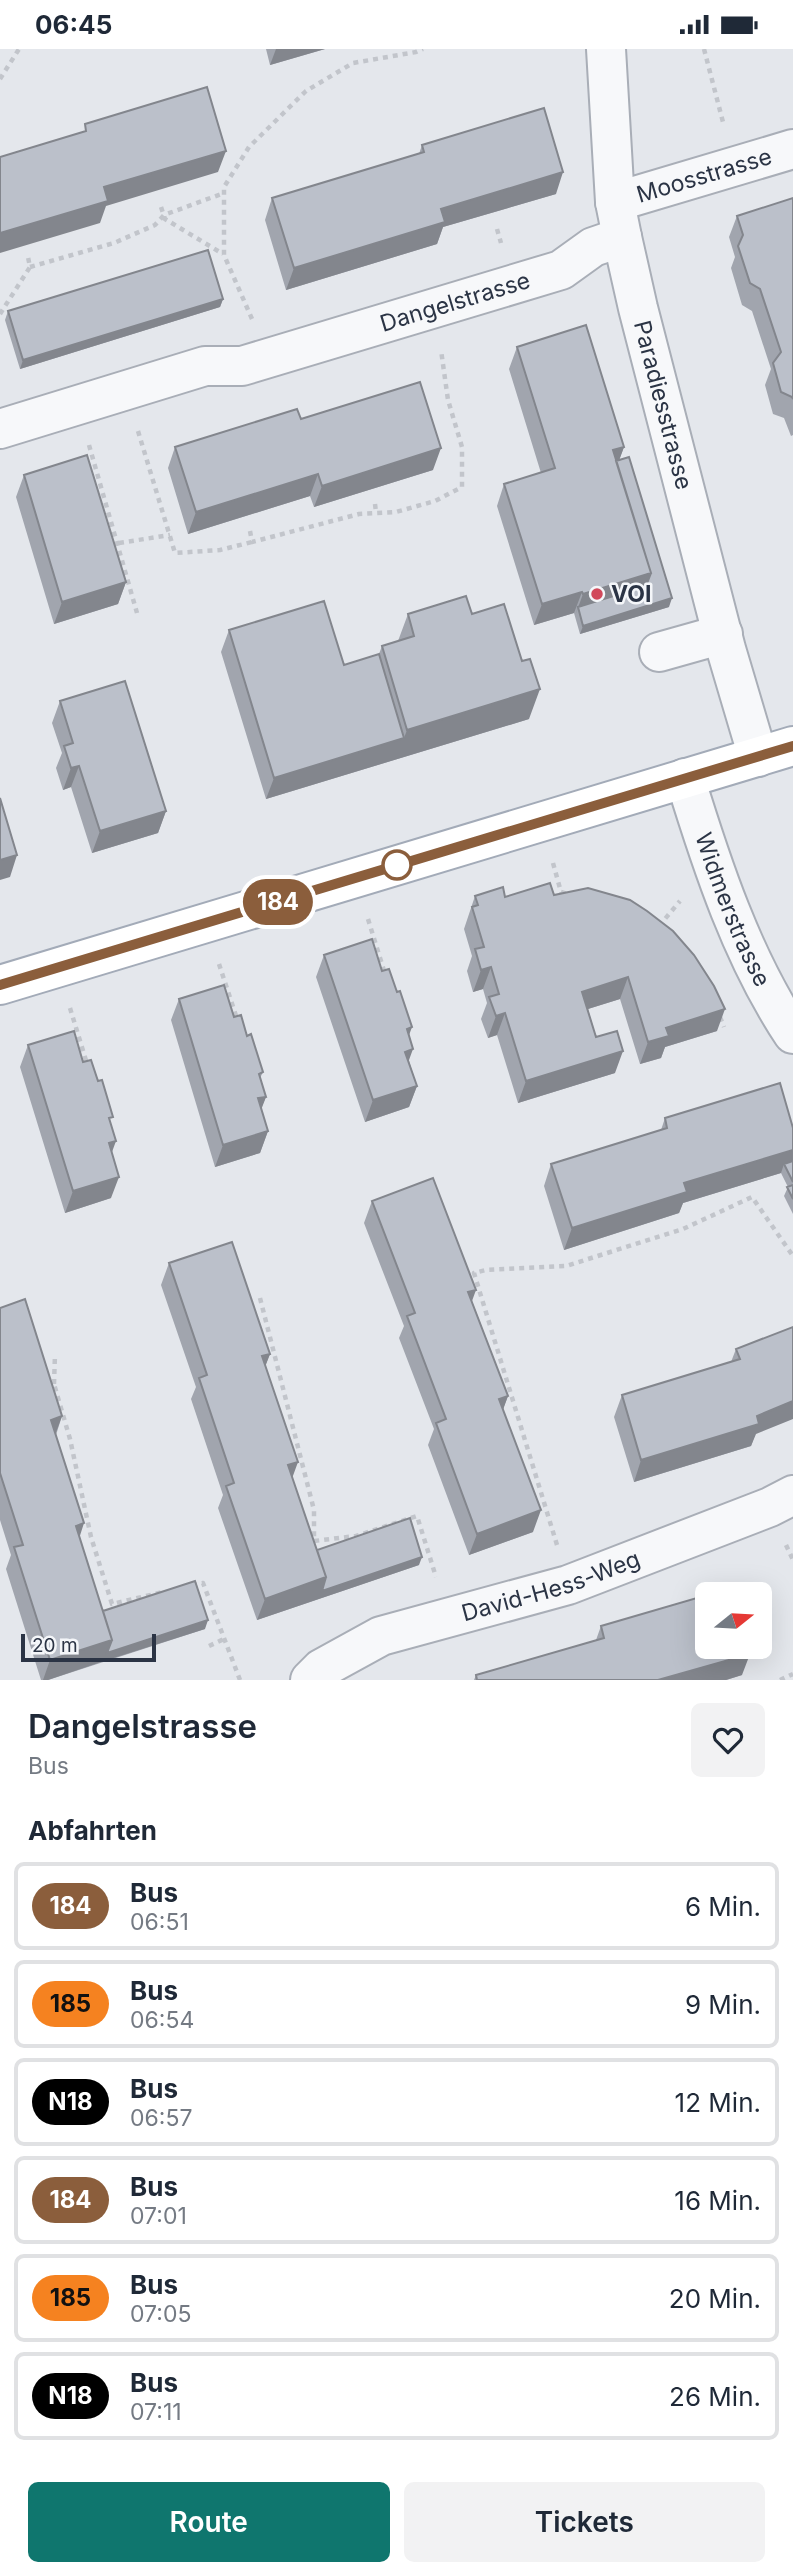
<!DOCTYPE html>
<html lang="de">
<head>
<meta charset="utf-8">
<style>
	:root { --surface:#fff; --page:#f2f2f3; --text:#1f2937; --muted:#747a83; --line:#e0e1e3; --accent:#0f766e }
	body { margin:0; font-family:Inter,sans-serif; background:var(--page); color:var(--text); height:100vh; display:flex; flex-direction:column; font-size:26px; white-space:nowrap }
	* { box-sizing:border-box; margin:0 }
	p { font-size:23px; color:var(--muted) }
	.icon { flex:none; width:38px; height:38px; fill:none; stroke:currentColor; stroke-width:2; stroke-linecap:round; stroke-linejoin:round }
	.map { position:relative; height:1631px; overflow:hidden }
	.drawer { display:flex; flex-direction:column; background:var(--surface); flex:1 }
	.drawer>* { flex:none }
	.badge { padding:0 14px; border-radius:23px; font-size:24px; line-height:46px }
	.needle { width:46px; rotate:72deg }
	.controls { position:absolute; left:695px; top:1533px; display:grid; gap:14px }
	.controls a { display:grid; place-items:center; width:77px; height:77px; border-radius:10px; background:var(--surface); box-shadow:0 7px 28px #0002; font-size:35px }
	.scale { position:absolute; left:21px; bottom:18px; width:135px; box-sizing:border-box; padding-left:7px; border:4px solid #2b3445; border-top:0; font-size:19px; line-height:24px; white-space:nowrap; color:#2b3445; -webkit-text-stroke:5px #f4f6f9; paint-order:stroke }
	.map>.badge { position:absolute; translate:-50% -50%; box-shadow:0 0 0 4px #fff }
	h2 { padding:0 28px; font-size:26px; line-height:63px }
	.round { display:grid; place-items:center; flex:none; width:74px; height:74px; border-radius:10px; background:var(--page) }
	.head { display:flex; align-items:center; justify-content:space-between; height:119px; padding:0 28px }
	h1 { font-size:33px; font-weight:600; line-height:52px }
	.primary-button { display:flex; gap:14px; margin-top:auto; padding:14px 28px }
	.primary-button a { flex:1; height:80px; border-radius:10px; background:var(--accent); color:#fff; font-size:28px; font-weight:600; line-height:80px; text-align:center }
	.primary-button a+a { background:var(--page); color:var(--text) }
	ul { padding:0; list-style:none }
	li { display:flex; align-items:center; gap:21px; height:88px; margin:0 14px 10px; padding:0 14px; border:4px solid var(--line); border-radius:10px }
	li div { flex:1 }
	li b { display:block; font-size:26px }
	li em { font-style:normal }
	li .badge { min-width:77px; font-weight:700; text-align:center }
	.status { display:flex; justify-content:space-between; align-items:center; height:49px; padding:0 35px; background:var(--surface); direction:ltr }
	.status svg { height:19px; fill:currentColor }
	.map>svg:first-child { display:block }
</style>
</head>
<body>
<div class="status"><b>06:45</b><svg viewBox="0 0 49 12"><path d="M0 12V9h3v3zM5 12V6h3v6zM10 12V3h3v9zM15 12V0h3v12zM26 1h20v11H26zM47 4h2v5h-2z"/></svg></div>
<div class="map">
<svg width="793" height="1631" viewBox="0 0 793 1631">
	<rect width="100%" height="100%" fill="#e4e7ec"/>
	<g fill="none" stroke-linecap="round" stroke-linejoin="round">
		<defs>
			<g id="minor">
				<path id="s1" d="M 606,0 L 615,153 L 622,188 L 638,259 L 726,600 L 758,708"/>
				<path id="s2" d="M 615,153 L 793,100"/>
				<path id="s3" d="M 0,380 L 205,317 L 242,317 L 561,221 L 593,198 L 622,188"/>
				<path d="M 659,603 L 723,585"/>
				<path id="s4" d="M 685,729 C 712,817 742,908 793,985"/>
				<path id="s5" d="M 310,1631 L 321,1620 L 381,1587 L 568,1536 L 770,1458 L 793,1446"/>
			</g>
			<path id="major" d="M 0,936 L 793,697"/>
		</defs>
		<!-- minor casing -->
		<use href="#minor" stroke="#a9aeb7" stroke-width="42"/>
		<!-- major casing -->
		<use href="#major" stroke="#a3abb8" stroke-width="42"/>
		<!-- path -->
		<path stroke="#c2c5cb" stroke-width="4.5" stroke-dasharray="5 5" stroke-linecap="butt" d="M 704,0 L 724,77
			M 0,30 L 19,0
			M 161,158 L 165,170 L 223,205
			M 497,180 L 501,194
			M 30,218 L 114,194 L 155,176 L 164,166 L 224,144
			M 0,265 L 30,218 L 28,208
			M 252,270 L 224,206 L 224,138 L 249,98 L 306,42 L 353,14 L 416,3 L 423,0
			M 138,382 L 175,504 L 220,501 L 252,493
			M 89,396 L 137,564
			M 375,455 L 376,463
			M 250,482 L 252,493 L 359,465 L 396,463 L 435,452 L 462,438 L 462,398 L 448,351 L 441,301
			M 119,494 L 170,486
			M 553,814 L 561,843 L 568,845
			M 368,870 L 385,925
			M 659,877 L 680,852
			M 219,915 L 238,973
			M 70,959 L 88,1018
			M 720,968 L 724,978
			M 260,1249 L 314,1461 L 314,1492 L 356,1487 L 417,1467 L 436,1528
			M 54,1335 L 55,1305
			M 47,1337 L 54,1335 L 70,1390 L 91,1488 L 112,1555 L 163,1543
			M 557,1496 L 474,1224 L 486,1221 L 566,1217 L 683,1180 L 752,1148 L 793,1207
			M 786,1496 L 793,1511
			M 192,1536 L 203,1534 L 240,1631
			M 209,1597 L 224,1590
			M 780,1631 L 793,1625"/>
		<!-- minor -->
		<use href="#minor" stroke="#f7f8fa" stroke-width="38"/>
		<!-- major -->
		<use href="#major" stroke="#fff" stroke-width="38"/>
	</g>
	<!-- wall -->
	<path fill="#a1a5ae" d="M 266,0 L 325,0 L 270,16 Z
		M 422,96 L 556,145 L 443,178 L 437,195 L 286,241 L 265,171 L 272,149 L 419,105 Z
		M 793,149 L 793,386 L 791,387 L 784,369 L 773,365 L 765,336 L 771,320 L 752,262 L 742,256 L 731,219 L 735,208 L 729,188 L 737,167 Z
		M 223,250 L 220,258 L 20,320 L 5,271 L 8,262 Z
		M 517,298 L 624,398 L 619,411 L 669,558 L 580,585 L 574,564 L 534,576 L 497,457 L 504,435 L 541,424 L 509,320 Z
		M 301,370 L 433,421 L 314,458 L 310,447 L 188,485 L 168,419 L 175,398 Z
		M 24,426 L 126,533 L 118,555 L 54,575 L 16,448 Z
		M 408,565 L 472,565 L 529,670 L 266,750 L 221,603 L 229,581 L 344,616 L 379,605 L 382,597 L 398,592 Z
		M 60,652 L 166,762 L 158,784 L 92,804 L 71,738 L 63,741 L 56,719 L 62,704 L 52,674 Z
		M 554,846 L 717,982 L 665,998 L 661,1009 L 640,1015 L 620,950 L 588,960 L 596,988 L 615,1024 L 518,1054 L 497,986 L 488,989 L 481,970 L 487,954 L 483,940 L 473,943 L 467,922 L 472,907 L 464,880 L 475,847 L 505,848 Z
		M 324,906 L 382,922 L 409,987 L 409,1012 L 417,1037 L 409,1058 L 365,1073 L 316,928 Z
		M 179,950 L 234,968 L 247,987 L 263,1023 L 260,1029 L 266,1048 L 261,1059 L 268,1082 L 260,1104 L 215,1118 L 171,971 Z
		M 28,996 L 83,1013 L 111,1074 L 111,1149 L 65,1164 L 20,1018 Z
		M 665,1069 L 793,1079 L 793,1165 L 784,1147 L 788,1138 L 781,1124 L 683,1154 L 679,1164 L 564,1201 L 544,1137 L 551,1115 L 661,1081 Z
		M 372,1152 L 472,1252 L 508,1347 L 503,1360 L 533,1483 L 469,1506 L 428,1396 L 434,1380 L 399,1289 L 404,1277 L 364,1174 Z
		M 169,1214 L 270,1305 L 265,1317 L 292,1428 L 317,1501 L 419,1516 L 257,1571 L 218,1459 L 223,1446 L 191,1350 L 196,1338 L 161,1236 Z
		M 0,1259 L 62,1367 L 56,1386 L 79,1488 L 103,1562 L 205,1580 L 48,1631 L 41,1631 L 6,1520 L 11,1506 L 0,1471 Z
		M 793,1278 L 751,1397 L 634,1433 L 614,1368 L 622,1346 L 731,1313 L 736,1300 Z
		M 601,1577 L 742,1626 L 726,1631 L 474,1631 L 476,1626 L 596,1591 Z"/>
	<!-- shaded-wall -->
	<path fill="#83868d" d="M 276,0 L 325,0 L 270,16 Z
		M 226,102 L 218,123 L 106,157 L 100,174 L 0,204 L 0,184 L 104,138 Z
		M 563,123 L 556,145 L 443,178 L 437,195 L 286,241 L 294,219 L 441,160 Z
		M 223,250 L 220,258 L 20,320 L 23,311 Z
		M 624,398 L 616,420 L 613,401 Z
		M 441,399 L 433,421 L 314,458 L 322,437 Z
		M 318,425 L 310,447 L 188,485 L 196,463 Z
		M 651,524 L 643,546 L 578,558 L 575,567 L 583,545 Z
		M 126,533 L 118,555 L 54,575 L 62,553 Z
		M 582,543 L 574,564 L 534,576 L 542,555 Z
		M 672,549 L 669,558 L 580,585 L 583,577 Z
		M 540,640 L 529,670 L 266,750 L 274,729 L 404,689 L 407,681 Z
		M 79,717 L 71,738 L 63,741 L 71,719 Z
		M 166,762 L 158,784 L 92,804 L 100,782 Z
		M 17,806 L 10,828 L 0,831 L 0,811 Z
		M 491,918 L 483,940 L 473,943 L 481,921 Z
		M 628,928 L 620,950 L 575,964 L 582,943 Z
		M 725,960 L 717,982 L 665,998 L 661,1009 L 640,1015 L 648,993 L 666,979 Z
		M 505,964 L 497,986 L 488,989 L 496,967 Z
		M 412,978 L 404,1000 L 407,980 Z
		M 413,1000 L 405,1022 L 405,1003 Z
		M 623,1002 L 615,1024 L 518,1054 L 526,1032 Z
		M 417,1037 L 409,1058 L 365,1073 L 373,1051 Z
		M 266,1048 L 258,1069 L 258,1049 Z
		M 268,1082 L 260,1104 L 215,1118 L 223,1096 Z
		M 116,1092 L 108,1114 L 109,1094 Z
		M 793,1101 L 793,1115 L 784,1115 L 781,1124 L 683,1154 L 679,1164 L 564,1201 L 572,1179 L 684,1134 Z
		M 119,1128 L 111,1149 L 65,1164 L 73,1142 Z
		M 476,1241 L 468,1263 L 468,1243 Z
		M 270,1305 L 262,1326 L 262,1307 Z
		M 508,1347 L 500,1369 L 499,1350 Z
		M 793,1352 L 793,1370 L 756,1385 L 751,1397 L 634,1433 L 641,1411 Z
		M 62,1367 L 54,1389 L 51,1371 Z
		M 298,1413 L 290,1435 L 288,1416 Z
		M 541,1461 L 533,1483 L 469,1506 L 477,1485 Z
		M 84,1474 L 77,1496 L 76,1477 Z
		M 422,1508 L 419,1516 L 257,1571 L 265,1550 L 326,1528 Z
		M 208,1571 L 205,1580 L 104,1612 L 107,1604 Z
		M 112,1591 L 104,1612 L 48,1631 L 43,1631 L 50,1611 Z
		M 750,1605 L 742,1626 L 726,1631 L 658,1631 Z"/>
	<!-- building -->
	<path fill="#bbc0ca" stroke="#83868d" stroke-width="2" d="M 207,38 L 226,102 L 104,138 L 108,152 L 0,184 L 0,108 L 86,82 L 85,75 Z
		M 544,59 L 563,123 L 441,160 L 445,173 L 294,219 L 272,149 L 424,103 L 422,96 Z
		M 793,149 L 793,350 L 792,348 L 781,343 L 773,314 L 781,303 L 760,240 L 750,234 L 738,197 L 743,186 L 737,167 Z
		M 208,201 L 223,250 L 23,311 L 8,262 Z
		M 586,276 L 624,398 L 613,401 L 651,524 L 583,545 L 582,543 L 542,555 L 504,435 L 555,419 L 517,298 Z
		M 420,333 L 441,399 L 322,437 L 318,425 L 196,463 L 175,398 L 297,360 L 301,370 Z
		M 87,406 L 126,533 L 62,553 L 24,426 Z
		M 629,408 L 672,549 L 583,577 L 578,558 L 646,537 L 651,524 L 616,412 Z
		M 466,547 L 472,565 L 504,555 L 522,612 L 530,610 L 540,640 L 407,681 L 382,597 L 414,587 L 408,565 Z
		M 324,552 L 344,616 L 379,605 L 404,689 L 274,729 L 229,581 Z
		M 125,632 L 166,762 L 100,782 L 79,717 L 71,719 L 64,697 L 73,694 L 60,652 Z
		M 0,749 L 17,806 L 0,811 Z
		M 550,834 L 554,846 L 588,839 L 630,851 L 647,862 L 673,882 L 694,906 L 714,937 L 725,960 L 666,979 L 669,987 L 648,993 L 628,928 L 582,943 L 596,988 L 617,982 L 623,1002 L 526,1032 L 505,964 L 496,967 L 489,948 L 499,945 L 491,918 L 481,921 L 475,900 L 484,898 L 472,858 L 478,856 L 475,847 L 503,838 L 505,848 Z
		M 372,890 L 382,922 L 389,920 L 397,943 L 400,942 L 412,978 L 407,980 L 413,1000 L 405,1003 L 417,1037 L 373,1051 L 324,906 Z
		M 224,936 L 234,968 L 241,966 L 247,987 L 251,985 L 263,1023 L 259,1025 L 266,1048 L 258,1049 L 268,1082 L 223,1096 L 179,950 Z
		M 74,982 L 83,1013 L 91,1011 L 98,1032 L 102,1031 L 113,1068 L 109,1069 L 116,1092 L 109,1094 L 119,1128 L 73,1142 L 28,996 Z
		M 780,1034 L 793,1079 L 793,1101 L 684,1134 L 687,1143 L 572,1179 L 551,1115 L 667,1079 L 665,1069 Z
		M 793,1112 L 793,1133 L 784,1115 Z
		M 433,1129 L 476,1241 L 468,1243 L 508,1347 L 499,1350 L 541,1461 L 477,1485 L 436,1374 L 446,1370 L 407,1267 L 415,1264 L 372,1152 Z
		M 793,1136 L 793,1150 L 787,1138 Z
		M 232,1193 L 270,1305 L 262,1307 L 298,1413 L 288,1416 L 326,1528 L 265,1550 L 226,1437 L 234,1434 L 199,1329 L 207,1326 L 169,1214 Z
		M 25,1250 L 62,1367 L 51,1371 L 84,1474 L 76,1477 L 112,1591 L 50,1611 L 14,1498 L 23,1496 L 0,1424 L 0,1259 Z
		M 793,1278 L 793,1352 L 757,1367 L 759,1375 L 641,1411 L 622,1346 L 740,1310 L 736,1300 Z
		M 410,1469 L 422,1508 L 322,1542 L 326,1528 L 317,1501 Z
		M 195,1532 L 208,1571 L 107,1604 L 112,1591 L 103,1562 Z
		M 731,1539 L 733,1545 L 710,1545 Z
		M 707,1546 L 707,1598 L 748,1598 L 750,1605 L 658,1631 L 477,1631 L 476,1626 L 604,1589 L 601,1577 Z"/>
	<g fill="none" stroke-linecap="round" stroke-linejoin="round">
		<defs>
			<path id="line" d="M 0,936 L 793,697"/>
		</defs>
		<!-- line casing -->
		<use href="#line" stroke="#fff" stroke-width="16"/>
		<!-- line -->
		<use href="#line" stroke="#8b5e3c" stroke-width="10"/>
	</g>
	<!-- markers -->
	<circle fill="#d1495b" stroke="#f4f6f9" stroke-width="2.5" cx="597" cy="545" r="7"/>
	<circle fill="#fff" stroke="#8b5e3c" stroke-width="3.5" cx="397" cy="816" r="14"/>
	<g text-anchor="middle" stroke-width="5" stroke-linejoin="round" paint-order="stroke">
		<!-- street labels -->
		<g font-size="23" fill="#2b3445" stroke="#f4f6f9">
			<text dy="8" stroke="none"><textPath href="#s2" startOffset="93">Moosstrasse</textPath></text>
			<text dy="8" stroke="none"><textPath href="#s3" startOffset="474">Dangelstrasse</textPath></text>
			<text dy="8" stroke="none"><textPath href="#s1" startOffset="362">Paradiesstrasse</textPath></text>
			<text dy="8" stroke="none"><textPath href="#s4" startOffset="140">Widmerstrasse</textPath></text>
			<text dy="8" stroke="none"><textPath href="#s5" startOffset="261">David-Hess-Weg</textPath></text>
		</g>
		<!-- poi labels -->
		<g font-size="23" font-weight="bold" fill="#2b3445" stroke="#f4f6f9" text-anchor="start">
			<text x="611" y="553">VOI</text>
		</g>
	</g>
</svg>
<div class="controls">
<a><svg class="needle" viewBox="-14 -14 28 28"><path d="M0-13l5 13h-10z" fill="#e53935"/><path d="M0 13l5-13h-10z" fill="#747a83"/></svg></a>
</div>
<div class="scale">20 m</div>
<b class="badge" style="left:278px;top:853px;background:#8b5e3c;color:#fff">184</b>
</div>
<section class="drawer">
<div class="head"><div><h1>Dangelstrasse</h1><p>Bus</p></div><a class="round"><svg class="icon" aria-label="heart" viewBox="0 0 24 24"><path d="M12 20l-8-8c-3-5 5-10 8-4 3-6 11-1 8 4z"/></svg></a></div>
<h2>Abfahrten</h2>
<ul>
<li><span class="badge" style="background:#8b5e3c;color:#fff">184</span><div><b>Bus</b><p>06:51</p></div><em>6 Min.</em></li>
<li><span class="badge" style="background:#f58220;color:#111">185</span><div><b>Bus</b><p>06:54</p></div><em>9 Min.</em></li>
<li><span class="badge" style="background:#000;color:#fff">N18</span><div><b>Bus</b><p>06:57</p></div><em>12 Min.</em></li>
<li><span class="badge" style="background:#8b5e3c;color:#fff">184</span><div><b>Bus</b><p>07:01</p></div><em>16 Min.</em></li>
<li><span class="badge" style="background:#f58220;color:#111">185</span><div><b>Bus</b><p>07:05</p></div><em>20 Min.</em></li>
<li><span class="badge" style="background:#000;color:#fff">N18</span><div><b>Bus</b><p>07:11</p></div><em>26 Min.</em></li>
</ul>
<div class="primary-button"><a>Route</a><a>Tickets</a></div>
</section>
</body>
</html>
